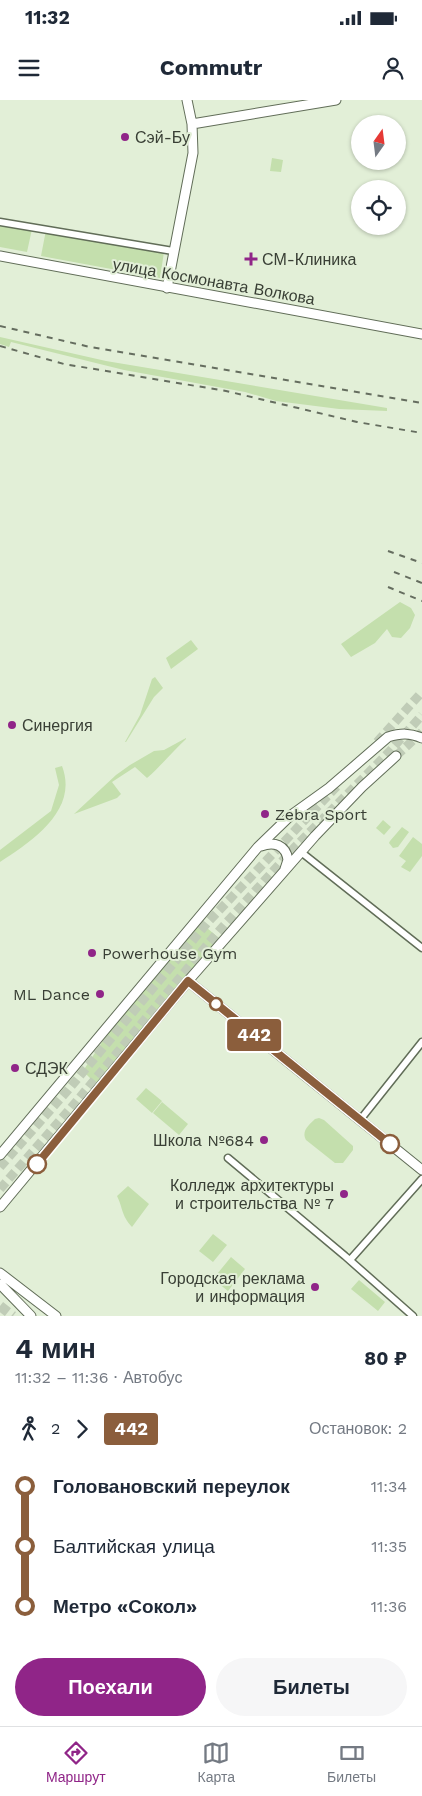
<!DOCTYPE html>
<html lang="ru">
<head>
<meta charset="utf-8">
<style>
	:root { --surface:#fff; --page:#f6f6f7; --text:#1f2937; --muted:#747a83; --line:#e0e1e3; --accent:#902588 }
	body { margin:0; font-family:"Work Sans",sans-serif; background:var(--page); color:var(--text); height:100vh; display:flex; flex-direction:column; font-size:19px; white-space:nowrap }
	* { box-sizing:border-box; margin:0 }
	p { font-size:16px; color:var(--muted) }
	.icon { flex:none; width:28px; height:28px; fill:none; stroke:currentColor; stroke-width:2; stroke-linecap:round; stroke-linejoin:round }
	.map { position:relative; height:1216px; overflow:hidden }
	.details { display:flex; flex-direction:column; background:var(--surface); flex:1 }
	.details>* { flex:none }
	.badge { padding:0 10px; border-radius:4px; font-size:18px; line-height:32px }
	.needle { width:32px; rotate:14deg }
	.controls { position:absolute; left:351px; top:15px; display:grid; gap:10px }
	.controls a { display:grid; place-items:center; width:55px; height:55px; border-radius:50%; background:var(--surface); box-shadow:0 1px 4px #0004; font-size:25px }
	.map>.badge { position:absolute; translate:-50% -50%; box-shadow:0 0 0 2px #fff }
	.legs { display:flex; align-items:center; gap:8px; height:55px; padding:0 15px; font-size:16px }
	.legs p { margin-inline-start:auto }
	.headline { display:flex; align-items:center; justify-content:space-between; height:85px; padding:0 15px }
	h1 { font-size:28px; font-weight:700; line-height:38px }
	.action { display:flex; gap:10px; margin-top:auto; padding:10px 15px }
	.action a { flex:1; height:58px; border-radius:30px; background:var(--accent); color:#fff; font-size:20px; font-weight:700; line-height:58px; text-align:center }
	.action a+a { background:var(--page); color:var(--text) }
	ul { padding:0 15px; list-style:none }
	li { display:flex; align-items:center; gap:18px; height:60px; font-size:19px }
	li i { display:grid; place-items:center; width:8px; height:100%; margin:0 6px; background:currentColor }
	li i::after { content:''; width:12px; height:12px; margin:-6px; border:4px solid; border-radius:50%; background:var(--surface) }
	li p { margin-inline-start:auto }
	li:first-child i { background:linear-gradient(#0000 50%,currentColor 0) }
	li:last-child i { background:linear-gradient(currentColor 50%,#0000 0) }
	.status { display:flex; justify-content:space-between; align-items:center; height:35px; padding:0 25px; background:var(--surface); direction:ltr }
	.status svg { height:14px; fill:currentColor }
	header { display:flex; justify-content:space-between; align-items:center; height:65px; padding:0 15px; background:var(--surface); font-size:22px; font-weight:700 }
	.menu { display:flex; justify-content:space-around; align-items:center; height:70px; border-top:1px solid var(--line); background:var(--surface); font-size:14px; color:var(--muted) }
	.menu a { display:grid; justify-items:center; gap:2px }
	.menu .active { color:var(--accent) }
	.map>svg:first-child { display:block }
</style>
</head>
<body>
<div class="status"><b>11:32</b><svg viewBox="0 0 49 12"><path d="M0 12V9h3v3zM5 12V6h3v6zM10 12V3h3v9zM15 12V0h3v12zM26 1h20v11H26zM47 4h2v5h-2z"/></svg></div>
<header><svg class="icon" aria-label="menu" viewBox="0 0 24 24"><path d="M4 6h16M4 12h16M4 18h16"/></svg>Commutr<svg class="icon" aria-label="person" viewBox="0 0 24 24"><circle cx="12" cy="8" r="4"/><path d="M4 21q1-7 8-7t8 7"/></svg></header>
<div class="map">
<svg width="422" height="1216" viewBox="0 0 422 1216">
	<rect width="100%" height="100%" fill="#e2efd7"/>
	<!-- green -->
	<path fill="#c4dfad" d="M 272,58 L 283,60 L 281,72 L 270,71 Z
		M 0,123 L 32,129 L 27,152 L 0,147 Z
		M 46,130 L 164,152 L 160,178 L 41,156 Z
		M 0,237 L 106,261 L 387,308 L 387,311 L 339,309 L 276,301 L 245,292 L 124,270 L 11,242 L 9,247 L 0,244 Z
		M 400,502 L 411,508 L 415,515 L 410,528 L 401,538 L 392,537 L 387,529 L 375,543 L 351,557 L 341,544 Z
		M 191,540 L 198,549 L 171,569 L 166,558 Z
		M 155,577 L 163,588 L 154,597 L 126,642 L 125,642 L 140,615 L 152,579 Z
		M 186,638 L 186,639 C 172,652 161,666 147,678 L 135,667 L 112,682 L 121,694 L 117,698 L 74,714 L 116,675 L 130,665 L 154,651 L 164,650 Z
		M 62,666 C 79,710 32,741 0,762 L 0,750 L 51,711 L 59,685 L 55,668 Z
		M 383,720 L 391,727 L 384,735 L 376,728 Z
		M 402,727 L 409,732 L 398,747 L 393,748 L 389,743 L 390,741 Z
		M 413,737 L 422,744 L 422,756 L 410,772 L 401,767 L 406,761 L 399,756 Z
		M 201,823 L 219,838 L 92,991 L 92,980 L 83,971 L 120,915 L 153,875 Z
		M 146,988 L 162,1001 L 152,1013 L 136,999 Z
		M 162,1002 L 188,1024 L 179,1035 L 153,1013 Z
		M 319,1018 L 324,1020 L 353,1046 L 353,1050 L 343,1063 L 335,1063 L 306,1040 C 301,1031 309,1025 315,1019 Z
		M 128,1086 L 149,1104 L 132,1127 C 121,1115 123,1108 117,1096 Z
		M 213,1134 L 227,1145 L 213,1162 L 199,1151 Z
		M 231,1157 L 245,1169 L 228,1191 L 213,1179 Z
		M 359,1180 L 385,1202 L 378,1211 L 351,1189 Z"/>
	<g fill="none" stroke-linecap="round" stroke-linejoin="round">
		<!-- tertiary-tunnel -->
		<path stroke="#c0ccb7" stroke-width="9" stroke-dasharray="9 4.5" stroke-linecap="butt" d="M 396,656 L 422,632"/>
		<!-- secondary-tunnel -->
		<path stroke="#c0ccb7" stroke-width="9" stroke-dasharray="9 4.5" stroke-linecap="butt" d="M 377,642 L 422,592
			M 0,1067 L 68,990 L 208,822 L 338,685
			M 0,1089 L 76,1002 L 218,832 L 294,748 L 389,652 L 422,615"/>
		<!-- primary-tunnel -->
		<path stroke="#c0ccb7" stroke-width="10" stroke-dasharray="10 5" stroke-linecap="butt" d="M 0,1206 L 13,1216"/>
		<defs>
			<path id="minor" d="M 0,122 L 173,151
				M 301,752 L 422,848
				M 360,1020 L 422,942
				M 228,1058 L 345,1156 L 413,1216
				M 350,1160 L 422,1079"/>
			<path id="tertiary" d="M 192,24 L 336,0
				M 167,188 L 193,53 L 192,24 L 187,0
				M 261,746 C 274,741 286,745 288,760 L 285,769
				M 188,881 L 422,1070
				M 0,1055 L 258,747 L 290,716 L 329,688 L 388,637 C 401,633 410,633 422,638
				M 0,1107 L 188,881 L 315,736 L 362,687 L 396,656"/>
			<path id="secondary" d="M 0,156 L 422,234
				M 0,1173 L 56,1216
				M 0,1184 L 31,1216"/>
		</defs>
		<!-- minor casing -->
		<use href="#minor" stroke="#616d58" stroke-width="9"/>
		<!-- tertiary casing -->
		<use href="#tertiary" stroke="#616d58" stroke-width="11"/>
		<!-- secondary casing -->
		<use href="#secondary" stroke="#616d58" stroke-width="11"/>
		<!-- minor -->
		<use href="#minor" stroke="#fff" stroke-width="6"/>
		<!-- tertiary -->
		<use href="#tertiary" stroke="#fff" stroke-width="9"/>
		<!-- secondary -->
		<use href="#secondary" stroke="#fff" stroke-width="9"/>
		<!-- rail -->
		<path stroke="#656d5f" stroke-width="2" stroke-dasharray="6 6" stroke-linecap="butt" d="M 0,226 L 90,247 L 422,303
			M 0,246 L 64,264 L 226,291 L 357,322 L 422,333
			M 388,451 L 422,463
			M 394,472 L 422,483
			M 388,487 L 422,501"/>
	</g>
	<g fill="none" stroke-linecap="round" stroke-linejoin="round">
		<defs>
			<path id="line-1" d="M 37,1064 L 188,881 L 390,1044"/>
		</defs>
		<!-- line-1 casing -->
		<use href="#line-1" stroke="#fff" stroke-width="11"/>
		<!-- line-1 -->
		<use href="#line-1" stroke="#8b5e3c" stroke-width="8"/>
	</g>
	<!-- markers -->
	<g fill="#902588" stroke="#e2efd7" stroke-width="2">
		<circle cx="125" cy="37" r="5"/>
		<path d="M248.5 151.5h5v5h5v5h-5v5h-5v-5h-5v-5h5z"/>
		<circle cx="12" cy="625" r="5"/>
		<circle cx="265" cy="714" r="5"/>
		<circle cx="92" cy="853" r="5"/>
		<circle cx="100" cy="894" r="5"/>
		<circle cx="15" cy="968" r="5"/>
		<circle cx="264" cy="1040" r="5"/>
		<circle cx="344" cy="1094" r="5"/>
		<circle cx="315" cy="1187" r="5"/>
	</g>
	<g fill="#fff" stroke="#8b5e3c" stroke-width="2.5">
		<circle cx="216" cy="904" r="6"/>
		<circle cx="390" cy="1044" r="9"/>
		<circle cx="37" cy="1064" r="9"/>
	</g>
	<g text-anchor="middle" stroke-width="4" stroke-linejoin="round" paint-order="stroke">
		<!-- poi labels -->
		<g font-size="16" fill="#393f35" stroke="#e2efd7" text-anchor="start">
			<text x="135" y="43">Сэй-Бу</text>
			<text x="262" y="165">СМ-Клиника</text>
			<text x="22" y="631">Синергия</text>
			<text x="275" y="720">Zebra Sport</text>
			<text x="102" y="859">Powerhouse Gym</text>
			<text x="90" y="900" text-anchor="end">ML Dance</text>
			<text x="25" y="974">СДЭК</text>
			<text x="254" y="1046" text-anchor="end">Школа №684</text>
			<text x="334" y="1091" text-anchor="end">Колледж архитектуры<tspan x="334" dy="18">и строительства № 7</tspan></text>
			<text x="305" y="1184" text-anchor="end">Городская реклама<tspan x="305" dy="18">и информация</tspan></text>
		</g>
		<!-- street labels -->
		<g font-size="16" fill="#393f35" stroke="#e2efd7">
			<text transform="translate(214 181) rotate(10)" y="6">улица Космонавта Волкова</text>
		</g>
	</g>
</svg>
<div class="controls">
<a><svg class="needle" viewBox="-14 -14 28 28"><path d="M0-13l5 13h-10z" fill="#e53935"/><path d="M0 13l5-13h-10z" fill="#747a83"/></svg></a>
<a><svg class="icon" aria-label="locate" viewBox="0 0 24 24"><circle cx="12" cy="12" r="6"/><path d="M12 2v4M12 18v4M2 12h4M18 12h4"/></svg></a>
</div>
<b class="badge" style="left:254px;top:935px;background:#8b5e3c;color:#fff">442</b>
</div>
<section class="details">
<div class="headline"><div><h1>4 мин</h1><p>11:32 – 11:36 · Автобус</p></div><b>80 ₽</b></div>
<div class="legs"><svg class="icon" aria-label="walk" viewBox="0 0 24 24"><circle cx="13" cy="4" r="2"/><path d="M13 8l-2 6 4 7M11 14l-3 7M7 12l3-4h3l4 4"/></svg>2<svg class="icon" aria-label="forward" viewBox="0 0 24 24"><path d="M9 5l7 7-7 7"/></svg><b class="badge" style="background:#8b5e3c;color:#fff">442</b><p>Остановок: 2</p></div>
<ul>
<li><i style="color:#8b5e3c"></i><b>Головановский переулок</b><p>11:34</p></li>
<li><i style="color:#8b5e3c"></i><span>Балтийская улица</span><p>11:35</p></li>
<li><i style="color:#8b5e3c"></i><b>Метро «Сокол»</b><p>11:36</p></li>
</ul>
<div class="action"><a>Поехали</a><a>Билеты</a></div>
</section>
<nav class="menu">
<a class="active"><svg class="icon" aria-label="directions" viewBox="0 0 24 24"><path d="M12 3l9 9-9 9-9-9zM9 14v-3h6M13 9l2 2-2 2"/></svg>Маршрут</a>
<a><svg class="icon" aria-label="map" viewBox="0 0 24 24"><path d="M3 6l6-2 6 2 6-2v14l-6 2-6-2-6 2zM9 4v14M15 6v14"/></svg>Карта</a>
<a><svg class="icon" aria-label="tickets" viewBox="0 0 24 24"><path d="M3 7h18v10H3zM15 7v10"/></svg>Билеты</a>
</nav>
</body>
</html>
